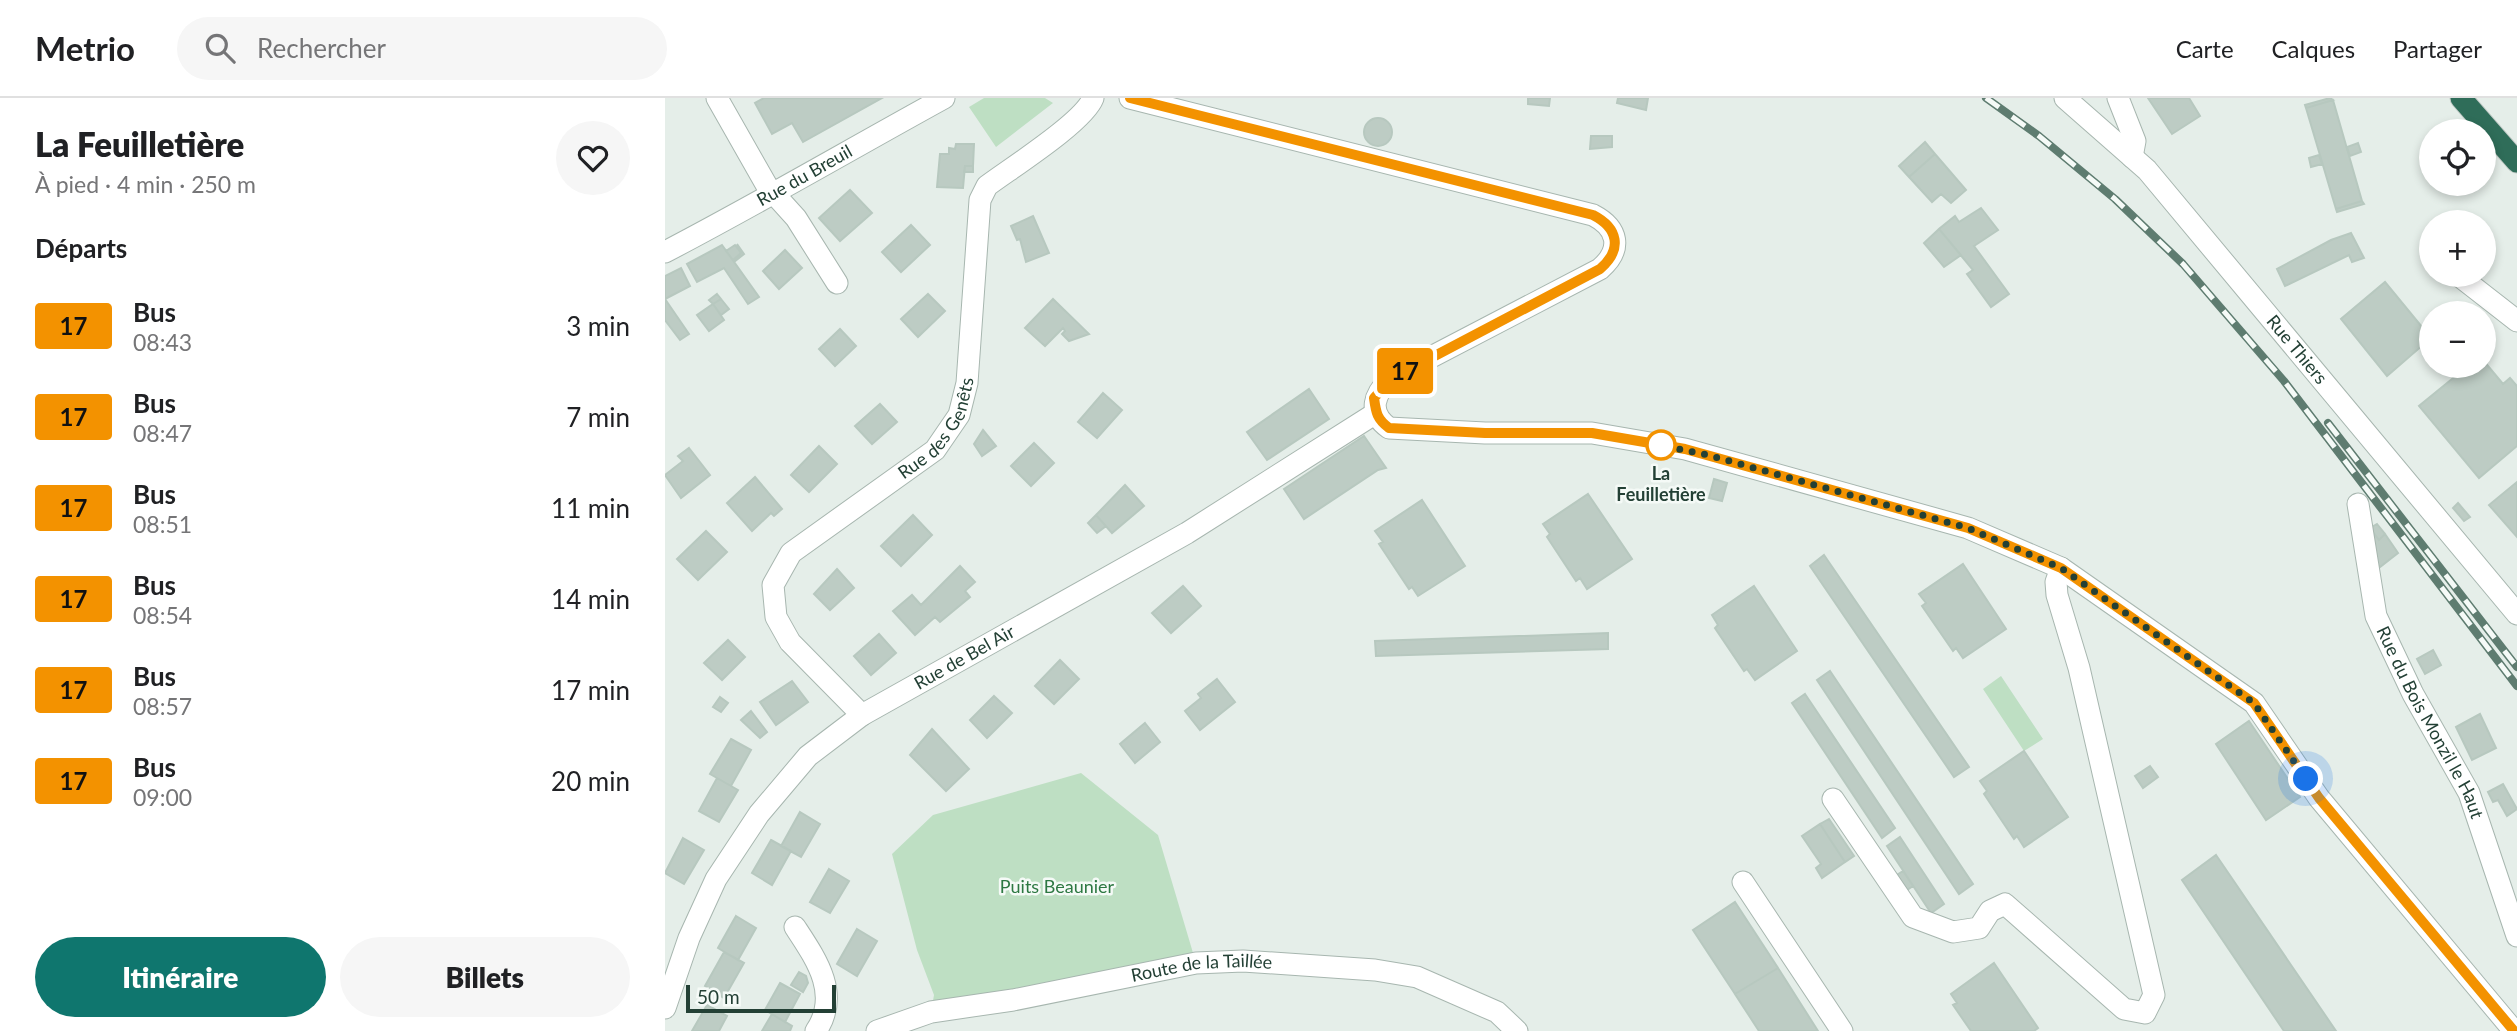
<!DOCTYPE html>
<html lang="fr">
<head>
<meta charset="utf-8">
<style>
	:root { --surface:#fff; --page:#f6f6f6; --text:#202124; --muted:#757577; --line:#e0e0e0; --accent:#0f766e }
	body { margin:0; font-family:Lato,sans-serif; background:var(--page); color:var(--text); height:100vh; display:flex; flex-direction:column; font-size:26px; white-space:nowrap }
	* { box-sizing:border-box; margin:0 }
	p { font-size:23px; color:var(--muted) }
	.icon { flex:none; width:38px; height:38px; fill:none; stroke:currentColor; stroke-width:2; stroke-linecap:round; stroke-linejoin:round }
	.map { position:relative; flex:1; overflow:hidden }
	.drawer { display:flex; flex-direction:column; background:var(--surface); width:665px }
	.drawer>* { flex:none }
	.badge { padding:0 14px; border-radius:5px; font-size:24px; line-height:46px }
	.controls { position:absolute; left:1754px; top:21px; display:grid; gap:14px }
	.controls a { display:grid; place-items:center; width:77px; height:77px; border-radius:50%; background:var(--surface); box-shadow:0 4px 10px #0003; font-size:35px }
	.scale { position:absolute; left:21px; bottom:18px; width:150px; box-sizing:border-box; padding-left:7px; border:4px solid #234035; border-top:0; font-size:19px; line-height:24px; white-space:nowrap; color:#234035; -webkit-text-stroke:5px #f5faf7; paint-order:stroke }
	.you { position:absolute; width:35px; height:35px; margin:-18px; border:5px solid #fff; border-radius:50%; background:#1a73e8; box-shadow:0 0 0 10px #1a73e833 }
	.map>.badge { position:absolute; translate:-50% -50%; box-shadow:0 0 0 4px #fff }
	h2 { padding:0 35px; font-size:26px; line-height:63px }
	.round { display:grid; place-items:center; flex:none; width:74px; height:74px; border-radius:37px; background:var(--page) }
	.summary { display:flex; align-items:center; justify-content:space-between; height:119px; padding:0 35px }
	h1 { font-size:33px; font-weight:800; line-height:52px }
	.action { display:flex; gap:14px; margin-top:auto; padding:14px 35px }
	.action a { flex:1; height:80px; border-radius:42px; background:var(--accent); color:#fff; font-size:28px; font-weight:800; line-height:80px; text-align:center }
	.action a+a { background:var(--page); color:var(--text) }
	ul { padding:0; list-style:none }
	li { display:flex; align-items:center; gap:21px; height:91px; padding:0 35px }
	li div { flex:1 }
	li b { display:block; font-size:26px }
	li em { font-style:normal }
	li .badge { min-width:77px; font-weight:700; text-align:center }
	header { display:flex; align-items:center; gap:42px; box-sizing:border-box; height:98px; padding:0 35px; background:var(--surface); border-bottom:2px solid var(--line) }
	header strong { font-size:33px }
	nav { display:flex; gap:38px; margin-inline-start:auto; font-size:24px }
	.search { width:490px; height:63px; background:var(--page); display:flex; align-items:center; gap:18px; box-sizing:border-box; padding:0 24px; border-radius:38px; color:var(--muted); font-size:26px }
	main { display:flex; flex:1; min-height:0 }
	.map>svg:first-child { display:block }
</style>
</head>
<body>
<header>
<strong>Metrio</strong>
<div class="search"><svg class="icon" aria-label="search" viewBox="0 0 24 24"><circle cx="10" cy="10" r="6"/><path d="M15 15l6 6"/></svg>Rechercher</div>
<nav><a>Carte</a><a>Calques</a><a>Partager</a></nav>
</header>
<main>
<section class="drawer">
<div class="summary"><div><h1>La Feuilletière</h1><p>À pied · 4 min · 250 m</p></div><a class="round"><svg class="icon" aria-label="heart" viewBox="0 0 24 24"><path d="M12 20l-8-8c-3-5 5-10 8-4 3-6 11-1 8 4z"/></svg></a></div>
<h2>Départs</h2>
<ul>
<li><span class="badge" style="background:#f39200;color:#111">17</span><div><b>Bus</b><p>08:43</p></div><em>3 min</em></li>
<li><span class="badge" style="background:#f39200;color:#111">17</span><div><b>Bus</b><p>08:47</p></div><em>7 min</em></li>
<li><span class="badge" style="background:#f39200;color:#111">17</span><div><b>Bus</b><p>08:51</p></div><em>11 min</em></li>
<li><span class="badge" style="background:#f39200;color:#111">17</span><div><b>Bus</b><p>08:54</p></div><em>14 min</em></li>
<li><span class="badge" style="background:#f39200;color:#111">17</span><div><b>Bus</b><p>08:57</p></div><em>17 min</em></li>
<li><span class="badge" style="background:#f39200;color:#111">17</span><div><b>Bus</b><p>09:00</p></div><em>20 min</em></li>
</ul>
<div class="action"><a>Itinéraire</a><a>Billets</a></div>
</section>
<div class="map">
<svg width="1852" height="933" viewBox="0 0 1852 933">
	<rect width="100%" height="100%" fill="#e5eee9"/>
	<!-- green -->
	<path fill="#bedfc3" d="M 319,0 L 380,0 L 388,5 L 331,49 L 304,9 Z
		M 1336,578 L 1378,641 L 1359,653 L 1318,591 Z
		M 416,675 L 493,737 L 531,865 L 266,914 L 269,897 L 252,852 L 227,756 L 268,717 Z"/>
	<!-- building -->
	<path fill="#bdccc4" stroke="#b7c8bf" stroke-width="2" d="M 99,0 L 217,0 L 138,44 L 127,25 L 107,36 L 90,5 Z
		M 863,0 L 885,0 L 884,8 L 863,6 Z
		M 953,0 L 983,0 L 981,12 L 952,5 Z
		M 1483,0 L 1524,0 L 1535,18 L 1507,36 Z
		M 1665,0 L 1668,2 L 1641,10 L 1640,7 Z
		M 1668,2 L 1697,103 L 1671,111 L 1641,10 Z
		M699 34a14 14 0 1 1 28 0a14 14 0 1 1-28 0Z
		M 926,38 L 947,38 L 947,49 L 925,51 Z
		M 1260,44 L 1270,56 L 1244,79 L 1234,68 Z
		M 1693,45 L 1696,54 L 1685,58 L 1682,49 Z
		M 291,46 L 309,46 L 308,68 L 300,68 L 298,90 L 272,89 L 275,56 L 284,56 L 284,50 L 290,51 Z
		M 1270,56 L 1301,92 L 1286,105 L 1276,96 L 1267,104 L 1244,79 Z
		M 1654,57 L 1657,66 L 1646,69 L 1644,60 Z
		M 300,68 L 308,68 L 308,74 L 299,74 Z
		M 185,92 L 207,115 L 175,143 L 154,120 Z
		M 1697,103 L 1699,106 L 1672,114 L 1671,111 Z
		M 1316,110 L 1333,132 L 1309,148 L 1344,196 L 1326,209 L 1302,176 L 1308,172 L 1274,131 L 1290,118 L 1294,124 Z
		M 368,118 L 384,155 L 361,164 L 355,141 L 352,142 L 346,128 Z
		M 246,127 L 265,147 L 236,174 L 217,154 Z
		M 1274,131 L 1296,157 L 1279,169 L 1259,145 Z
		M 1686,135 L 1699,160 L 1687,164 L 1684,157 L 1620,188 L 1612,171 L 1666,142 Z
		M 72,146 L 79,156 L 69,164 L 76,155 Z
		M 57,147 L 94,199 L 83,206 L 59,170 L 32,184 L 22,166 Z
		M 70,147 L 76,155 L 68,162 L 61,153 Z
		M 120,152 L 137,170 L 114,191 L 98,173 Z
		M 16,170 L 25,188 L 0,201 L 0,178 Z
		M 1720,184 L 1766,240 L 1722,278 L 1676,221 Z
		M 52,196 L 56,201 L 48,206 L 44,202 Z
		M 263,196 L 280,213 L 253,239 L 236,221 Z
		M 0,201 L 24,236 L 15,242 L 0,222 Z
		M 56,201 L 64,211 L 56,217 L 48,206 Z
		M 388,201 L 424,236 L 404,243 L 397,236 L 400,233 L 398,230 L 380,248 L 360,230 Z
		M 48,206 L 59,222 L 44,233 L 32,217 Z
		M 175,231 L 191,248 L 170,268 L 154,251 Z
		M 1818,262 L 1838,286 L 1845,280 L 1852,288 L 1852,348 L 1814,380 L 1754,308 L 1803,268 L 1818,268 Z
		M 644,291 L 664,321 L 602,362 L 582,334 Z
		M 438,295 L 457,312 L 432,340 L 413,324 Z
		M 215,306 L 232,324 L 207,346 L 190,328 Z
		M 318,332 L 331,348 L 317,358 L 309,346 Z
		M 699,338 L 721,370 L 713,372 L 639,421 L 619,391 Z
		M 369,345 L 389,365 L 366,388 L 346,368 Z
		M 154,348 L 172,366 L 144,394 L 126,377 Z
		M 24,350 L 45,377 L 16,400 L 0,377 L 18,363 L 13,358 Z
		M 90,379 L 117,411 L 109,418 L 106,415 L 87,433 L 62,405 Z
		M 1049,381 L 1062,385 L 1057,403 L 1044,400 Z
		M 1852,384 L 1852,439 L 1824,407 Z
		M 460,387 L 479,408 L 447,435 L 431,417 Z
		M 923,396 L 967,461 L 922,491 L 915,480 L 911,483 L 882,439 L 885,436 L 878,426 Z
		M 757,402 L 800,468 L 753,498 L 747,489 L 744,491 L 714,446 L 718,444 L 710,433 Z
		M 1793,405 L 1805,419 L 1799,423 L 1788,410 Z
		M 248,417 L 267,437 L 236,468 L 216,448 Z
		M 431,417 L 441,428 L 432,435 L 423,425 Z
		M 1712,426 L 1720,436 L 1714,442 L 1705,430 Z
		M 41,433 L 62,454 L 33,482 L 12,461 Z
		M 1708,434 L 1714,442 L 1720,436 L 1733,455 L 1715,469 L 1707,458 Z
		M 1159,457 L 1304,669 L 1289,679 L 1145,468 Z
		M 1298,466 L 1341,531 L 1298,560 L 1291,550 L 1288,553 L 1257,508 L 1261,505 L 1254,496 Z
		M 295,468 L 310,484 L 300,493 L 305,499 L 275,524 L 270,519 L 250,537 L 228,513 L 247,497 L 256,507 Z
		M 172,471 L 189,490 L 165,512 L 149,496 Z
		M 518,488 L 536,508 L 506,535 L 487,515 Z
		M 1089,488 L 1132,553 L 1090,582 L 1082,571 L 1079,573 L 1050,530 L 1053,527 L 1047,517 Z
		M 943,535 L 943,551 L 711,558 L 710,543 Z
		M 214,536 L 231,555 L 206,577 L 189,558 Z
		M 63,542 L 80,559 L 57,582 L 39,565 Z
		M 1768,552 L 1776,567 L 1760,576 L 1752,561 Z
		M 395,562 L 414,581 L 389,606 L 370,588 Z
		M 1165,573 L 1308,786 L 1294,796 L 1152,582 Z
		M 552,581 L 570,604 L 535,632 L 520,613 L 536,600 L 533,596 Z
		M 127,583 L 143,604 L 111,627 L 95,604 Z
		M 1140,596 L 1230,730 L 1217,740 L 1127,605 Z
		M 329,598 L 347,615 L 322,640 L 305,622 Z
		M 55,599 L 63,605 L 56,614 L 48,609 Z
		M 86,613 L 102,634 L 95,640 L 76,622 Z
		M 1815,616 L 1831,650 L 1807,662 L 1791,629 Z
		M 1584,623 L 1635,699 L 1601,722 L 1551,646 Z
		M 480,625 L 495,644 L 470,665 L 455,646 Z
		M 267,631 L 304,671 L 281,693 L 245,657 Z
		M 66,641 L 86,652 L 66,688 L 45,676 Z
		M 1359,653 L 1403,719 L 1359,749 L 1352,738 L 1349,741 L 1319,696 L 1322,693 L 1315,683 Z
		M 1485,668 L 1493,679 L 1478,690 L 1470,678 Z
		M 52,680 L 73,692 L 54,724 L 34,713 Z
		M 1838,686 L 1852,711 L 1842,718 L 1833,702 L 1828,704 L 1823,694 Z
		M 135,714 L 155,726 L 136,759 L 116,748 Z
		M 1164,721 L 1189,758 L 1180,764 L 1155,726 Z
		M 1155,726 L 1180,764 L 1157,780 L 1151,770 L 1156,766 L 1137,738 Z
		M 1235,739 L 1279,806 L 1266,815 L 1222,748 Z
		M 18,740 L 39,752 L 19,786 L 0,775 Z
		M 106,742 L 126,753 L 107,787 L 87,775 Z
		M 1551,757 L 1671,933 L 1619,933 L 1517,782 Z
		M 164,771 L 184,783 L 165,815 L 145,804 Z
		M 1238,773 L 1248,788 L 1239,794 L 1230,778 Z
		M 1070,804 L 1113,870 L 1070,896 L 1028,832 Z
		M 71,818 L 91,830 L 73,862 L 53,850 Z
		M 192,831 L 212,843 L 192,878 L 172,866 Z
		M 59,854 L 79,865 L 59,900 L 40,888 Z
		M 1329,865 L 1373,930 L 1369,933 L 1306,933 L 1288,907 L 1292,905 L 1286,896 Z
		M 1113,870 L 1153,933 L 1094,933 L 1070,896 Z
		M 134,874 L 141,878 L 143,885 L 138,894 L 126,887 Z
		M 115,885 L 135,896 L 120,924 L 100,912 Z
		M 42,907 L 62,918 L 54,933 L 27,933 Z
		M 107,916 L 127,928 L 125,933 L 97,933 Z"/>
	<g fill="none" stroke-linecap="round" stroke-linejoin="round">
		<defs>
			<g id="minor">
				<path d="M 52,0 L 102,88 L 131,120 L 172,185"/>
				<path d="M 465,0 L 928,117 C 953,130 958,151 935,171 L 726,280 C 709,296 702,314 724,330 L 820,335 L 927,335 L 1020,351 L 1303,430 L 1396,470 L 1589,605 L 1654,700 L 1849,933"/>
				<path id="s1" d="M 1400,0 L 1482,72 L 1852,516"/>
				<path d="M 1453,0 L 1470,43 L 1467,59"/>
				<path id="s2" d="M 0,154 C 94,105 186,51 279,0"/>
				<path d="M 1793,177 L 1852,223"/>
				<path id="s3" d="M 1693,406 L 1711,518 L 1748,596 L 1804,695 L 1852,838"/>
				<path id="s4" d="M 197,617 L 125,544 L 111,519 L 108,487 L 126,455 L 270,352 L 294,317 L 302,285 L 315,102 L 322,88 C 346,70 419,24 428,0"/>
				<path d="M 1168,701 L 1248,819 L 1288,834 L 1314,830 L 1325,813 L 1340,806 L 1459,911 L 1480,915 L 1489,897 L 1414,570 L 1392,497 L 1391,484 L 1396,470"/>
				<path d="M 1078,784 L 1177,933"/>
				<path d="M 130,829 C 151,861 176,896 151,933"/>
				<path id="s5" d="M 0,910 L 24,840 L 51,781 L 94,716 L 143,658 L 197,617 L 522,435 L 711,315"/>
				<path id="s6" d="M 212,933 L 266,914 L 348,902 L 531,865 L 578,863 L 710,872 L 752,879 L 832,914 L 852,933"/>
			</g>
			<path id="highway" d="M 1796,0 L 1852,64"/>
		</defs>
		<!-- minor casing -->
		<use href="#minor" stroke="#a7b6af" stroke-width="23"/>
		<!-- highway casing -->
		<use href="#highway" stroke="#c1cac6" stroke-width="23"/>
		<!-- minor -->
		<use href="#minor" stroke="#fff" stroke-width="21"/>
		<!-- highway -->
		<use href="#highway" stroke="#2f6d59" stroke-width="21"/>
		<defs>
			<path id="rail" d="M 1321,0 L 1374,38 L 1450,101 L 1518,166 L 1619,283 L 1852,588
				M 1663,325 L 1852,569"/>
		</defs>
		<!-- rail casing -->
		<use href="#rail" stroke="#5e7c70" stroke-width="8"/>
		<!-- rail -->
		<use href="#rail" stroke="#f5faf7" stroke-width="5" stroke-dasharray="16" stroke-linecap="butt"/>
	</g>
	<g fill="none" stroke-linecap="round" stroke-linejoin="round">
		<defs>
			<path id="line" d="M 465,0 L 928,117 C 953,130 958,151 935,171 L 726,281 L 709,300 C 711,315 712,321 724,330 L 820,335 L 927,335 L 1020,351 L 1303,430 L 1396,470 L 1589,605 L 1654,700 L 1849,933"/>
		</defs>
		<!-- line casing -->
		<use href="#line" stroke="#fff" stroke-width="16"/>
		<!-- line -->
		<use href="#line" stroke="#f39200" stroke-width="10"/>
		<!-- walk -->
		<path stroke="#234035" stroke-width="7" stroke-dasharray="0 12.6" d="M 996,347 L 993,347 L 1043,357 L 1303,430 L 1396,470 L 1589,605 L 1641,681"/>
	</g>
	<!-- markers -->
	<circle fill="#fff" stroke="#f39200" stroke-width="3.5" cx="996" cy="347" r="14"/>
	<g text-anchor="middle" stroke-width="5" stroke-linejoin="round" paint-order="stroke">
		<!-- street labels -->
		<g font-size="18" fill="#234035" stroke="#f5faf7">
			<text dy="6" stroke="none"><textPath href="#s2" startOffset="159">Rue du Breuil</textPath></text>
			<text dy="6" stroke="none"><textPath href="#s1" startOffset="343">Rue Thiers</textPath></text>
			<text dy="6" stroke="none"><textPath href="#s4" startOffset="396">Rue des Genêts</textPath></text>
			<text dy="6" stroke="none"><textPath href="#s5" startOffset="478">Rue de Bel Air</textPath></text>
			<text dy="6" stroke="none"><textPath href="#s3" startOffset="233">Rue du Bois Monzil le Haut</textPath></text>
			<text dy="6" stroke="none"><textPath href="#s6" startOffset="332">Route de la Taillée</textPath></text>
		</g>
		<!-- stop labels -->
		<g font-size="18" font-weight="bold" fill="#234035" stroke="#f5faf7">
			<text x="996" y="382">La<tspan x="996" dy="21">Feuilletière</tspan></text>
		</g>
		<!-- park labels -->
		<g font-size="18" fill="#2d7842" stroke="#f5faf7">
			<text x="392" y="795">Puits Beaunier</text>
		</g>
	</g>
</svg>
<div class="controls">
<a><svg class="icon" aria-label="locate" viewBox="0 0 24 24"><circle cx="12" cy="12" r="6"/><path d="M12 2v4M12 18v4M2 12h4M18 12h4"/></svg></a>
<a>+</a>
<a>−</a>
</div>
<div class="scale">50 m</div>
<div class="you" style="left:1641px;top:681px"></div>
<b class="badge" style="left:740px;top:273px;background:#f39200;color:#111">17</b>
</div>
</main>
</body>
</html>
